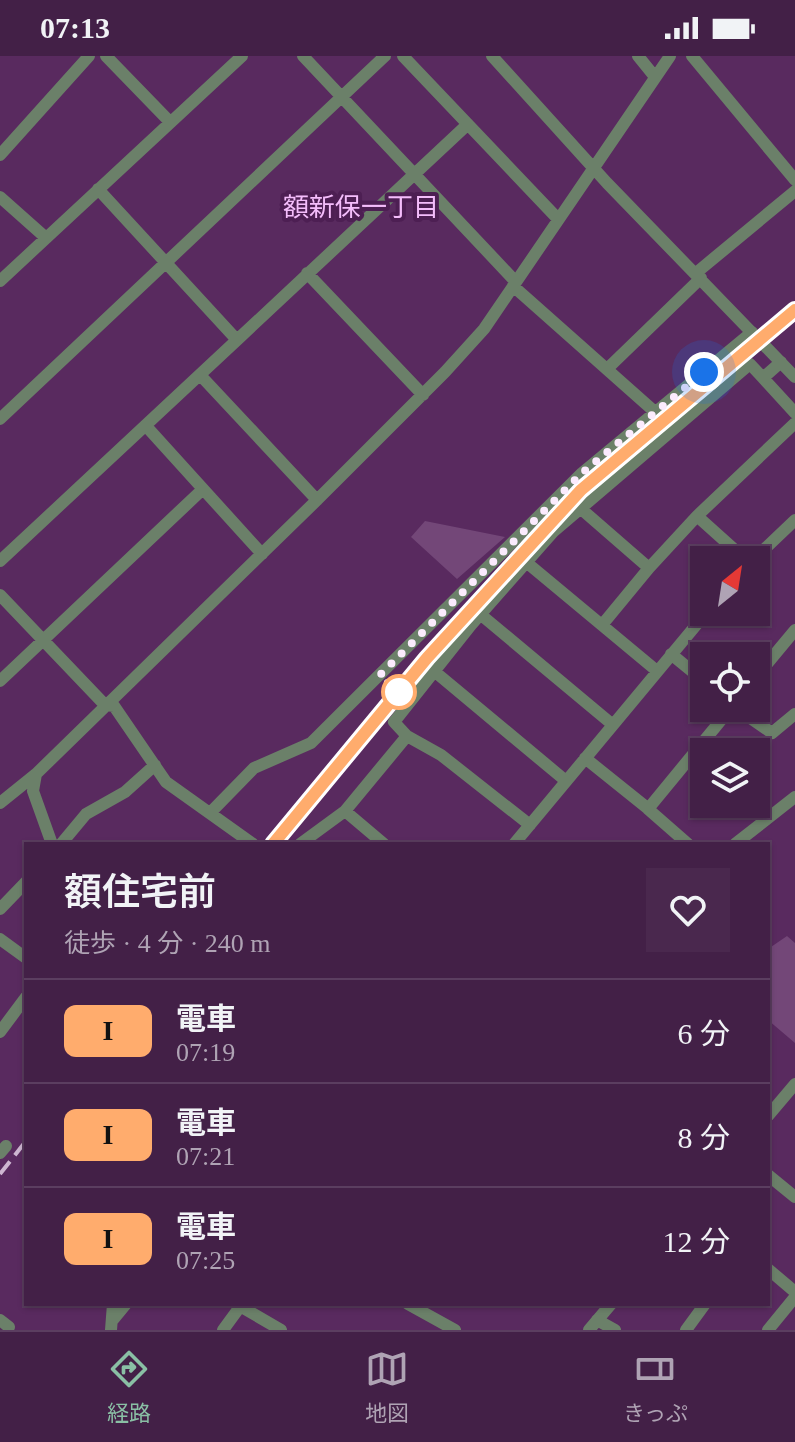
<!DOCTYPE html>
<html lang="ja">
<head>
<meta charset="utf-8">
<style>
	:root { --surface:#432047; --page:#4a284e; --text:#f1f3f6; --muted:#afa3b4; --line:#5b3e60; --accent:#8abfa5 }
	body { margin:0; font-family:"Times New Roman","Noto Sans JP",serif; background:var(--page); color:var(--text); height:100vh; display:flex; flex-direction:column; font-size:30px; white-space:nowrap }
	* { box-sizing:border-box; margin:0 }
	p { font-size:26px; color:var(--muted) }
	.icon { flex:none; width:44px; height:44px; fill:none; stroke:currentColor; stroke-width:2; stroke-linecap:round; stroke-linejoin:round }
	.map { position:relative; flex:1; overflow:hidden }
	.panel { position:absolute; left:24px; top:786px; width:746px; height:464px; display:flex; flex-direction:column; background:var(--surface); border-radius:0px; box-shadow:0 2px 6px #0004,0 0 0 2px var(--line) }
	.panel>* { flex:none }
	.badge { padding:0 16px; border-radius:12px; font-size:28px; line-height:52px }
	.needle { width:52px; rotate:30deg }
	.tools { position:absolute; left:690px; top:490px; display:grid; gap:16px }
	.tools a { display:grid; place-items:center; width:80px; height:80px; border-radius:0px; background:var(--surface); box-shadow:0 2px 6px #0004,0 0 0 2px var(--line); font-size:40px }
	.you { position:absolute; width:40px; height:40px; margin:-20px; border:6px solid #fff; border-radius:50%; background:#1a73e8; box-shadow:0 0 0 12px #1a73e833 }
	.map>.badge { position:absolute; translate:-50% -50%; box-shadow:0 0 0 4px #fff }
	.round { display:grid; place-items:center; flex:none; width:84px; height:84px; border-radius:0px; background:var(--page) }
	.summary { display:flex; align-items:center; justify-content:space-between; height:136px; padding:0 40px }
	h1 { font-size:38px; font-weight:600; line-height:60px }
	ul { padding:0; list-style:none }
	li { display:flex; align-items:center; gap:24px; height:104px; padding:0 40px; border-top:2px solid var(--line) }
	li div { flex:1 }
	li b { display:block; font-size:30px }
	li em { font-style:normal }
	li .badge { min-width:88px; font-weight:700; text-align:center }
	.status { display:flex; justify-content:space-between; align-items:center; height:56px; padding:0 40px; background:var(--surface); direction:ltr }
	.status svg { height:22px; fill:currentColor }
	.dock { display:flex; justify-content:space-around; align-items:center; height:112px; border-top:2px solid var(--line); background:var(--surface); font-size:22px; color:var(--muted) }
	.dock a { display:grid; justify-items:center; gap:4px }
	.dock .on { color:var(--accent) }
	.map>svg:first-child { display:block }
</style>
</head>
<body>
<div class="status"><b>07:13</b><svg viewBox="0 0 49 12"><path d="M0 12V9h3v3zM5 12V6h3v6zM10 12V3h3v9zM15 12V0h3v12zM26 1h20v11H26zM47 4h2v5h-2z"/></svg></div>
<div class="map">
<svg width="795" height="1274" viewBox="0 0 795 1274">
	<rect width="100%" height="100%" fill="#592a5f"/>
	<!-- green -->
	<path fill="#734778" d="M 425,465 L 505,481 L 457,523 L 411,481 Z
		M 787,880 L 795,887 L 795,987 L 768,964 L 768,893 Z"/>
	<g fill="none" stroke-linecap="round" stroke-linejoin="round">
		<!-- minor -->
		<path stroke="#6b8069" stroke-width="12" d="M 106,0 L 170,66
			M 303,0 L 516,226
			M 403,0 L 558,163
			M 492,0 L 607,127 L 795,321
			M 638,0 L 655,21
			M 692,0 L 795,124
			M 0,99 L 89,0
			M 0,141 L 45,181
			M 307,217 L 423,339
			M 696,217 L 795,135
			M 0,225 L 242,0
			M 513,230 L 655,356
			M 237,284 L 468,68
			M 608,312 L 701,222
			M 201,320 L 317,444
			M 763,322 L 795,357
			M 0,363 L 385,0
			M 146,370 L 262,498
			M 580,452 L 649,512 L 697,460 L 746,504
			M 697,460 L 795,367
			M 753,504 L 795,464
			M 0,505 L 237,284 L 98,133
			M 526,506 L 657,615
			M 0,539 L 105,649 L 114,650 L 166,726 L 253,788
			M 480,558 L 613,669
			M 602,569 L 649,512
			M 671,598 L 704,625
			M 434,615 L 566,725
			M 756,621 L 795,574
			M 0,625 L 203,433
			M 736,652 L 772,677 L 795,658
			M 407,680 L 441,699 L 530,769
			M 691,701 L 704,712
			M 585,702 L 651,755
			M 0,747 L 36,718
			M 747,748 L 766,764
			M 345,755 L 384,788
			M 210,757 L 254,712 L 311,687 L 582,417 L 752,276
			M 52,788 L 33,735 L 36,718 L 317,444 L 445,316 L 484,273 L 670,0
			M 61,788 L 86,758 L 125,736 L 155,709
			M 300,788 L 345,755 L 407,680 L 394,666 L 471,569 L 553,476 L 750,308 L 763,322 L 781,306
			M 514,788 L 707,556
			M 688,788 L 648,753 L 731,652
			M 735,788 L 795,741
			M 0,853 L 26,826
			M 0,883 L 26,902
			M 0,976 L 26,941
			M 768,1060 L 795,1028
			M 0,1097 L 6,1090
			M 768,1119 L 795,1141
			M 768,1213 L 795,1236
			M 408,1248 L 455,1274
			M 240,1250 L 281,1274
			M 0,1264 L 9,1271
			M 597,1264 L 615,1274
			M 112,1265 L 126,1248
			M 111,1274 L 113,1248
			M 223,1274 L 242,1248
			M 589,1274 L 611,1248
			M 686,1274 L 705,1248
			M 768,1274 L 795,1241"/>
		<!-- rail -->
		<path stroke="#ceb6d1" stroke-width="4" stroke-dasharray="16 8" stroke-linecap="butt" d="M 273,788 L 427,602 L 581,434 L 795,254
			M 0,1118 L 26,1085"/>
	</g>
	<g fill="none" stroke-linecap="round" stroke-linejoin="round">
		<defs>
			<path id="line" d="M 273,788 L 427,602 L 581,434 L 795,254"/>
		</defs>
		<!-- line casing -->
		<use href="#line" stroke="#fff" stroke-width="18"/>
		<!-- line -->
		<use href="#line" stroke="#ffac6d" stroke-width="12"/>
		<!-- walk -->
		<path stroke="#fbebfd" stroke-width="8" stroke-dasharray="0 14.4" d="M 399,636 L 379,620 L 582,417 L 704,316"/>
	</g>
	<!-- markers -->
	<circle fill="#fff" stroke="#ffac6d" stroke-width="4" cx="399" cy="636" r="16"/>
	<g text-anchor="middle" stroke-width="8" stroke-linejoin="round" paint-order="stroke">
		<!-- neighbourhood labels -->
		<g font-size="26" fill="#f4bdfb" stroke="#4d1f53">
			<text x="361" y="160">額新保一丁目</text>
		</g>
	</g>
</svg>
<div class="tools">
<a><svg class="needle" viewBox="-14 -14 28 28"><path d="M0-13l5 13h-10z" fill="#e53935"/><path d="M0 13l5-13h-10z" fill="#afa3b4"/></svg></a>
<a><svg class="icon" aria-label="locate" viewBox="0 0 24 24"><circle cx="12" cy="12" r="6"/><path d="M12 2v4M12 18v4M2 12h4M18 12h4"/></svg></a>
<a><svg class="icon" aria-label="layers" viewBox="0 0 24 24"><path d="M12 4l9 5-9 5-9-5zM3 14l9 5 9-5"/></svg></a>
</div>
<div class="you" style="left:704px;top:316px"></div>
<section class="panel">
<div class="summary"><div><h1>額住宅前</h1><p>徒歩 · 4 分 · 240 m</p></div><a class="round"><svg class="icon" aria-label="heart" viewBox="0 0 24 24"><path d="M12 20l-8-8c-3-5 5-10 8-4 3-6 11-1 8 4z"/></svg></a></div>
<ul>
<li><span class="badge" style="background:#ffac6d;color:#111">I</span><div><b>電車</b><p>07:19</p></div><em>6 分</em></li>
<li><span class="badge" style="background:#ffac6d;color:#111">I</span><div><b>電車</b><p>07:21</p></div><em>8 分</em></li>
<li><span class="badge" style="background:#ffac6d;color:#111">I</span><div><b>電車</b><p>07:25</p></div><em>12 分</em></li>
</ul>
</section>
</div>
<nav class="dock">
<a class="on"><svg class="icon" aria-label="directions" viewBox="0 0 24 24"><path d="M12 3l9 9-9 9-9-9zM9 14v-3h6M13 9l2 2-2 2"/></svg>経路</a>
<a><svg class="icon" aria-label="map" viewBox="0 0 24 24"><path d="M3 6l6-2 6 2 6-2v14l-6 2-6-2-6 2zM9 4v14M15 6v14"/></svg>地図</a>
<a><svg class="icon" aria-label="tickets" viewBox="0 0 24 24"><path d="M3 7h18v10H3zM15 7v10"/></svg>きっぷ</a>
</nav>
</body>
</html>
